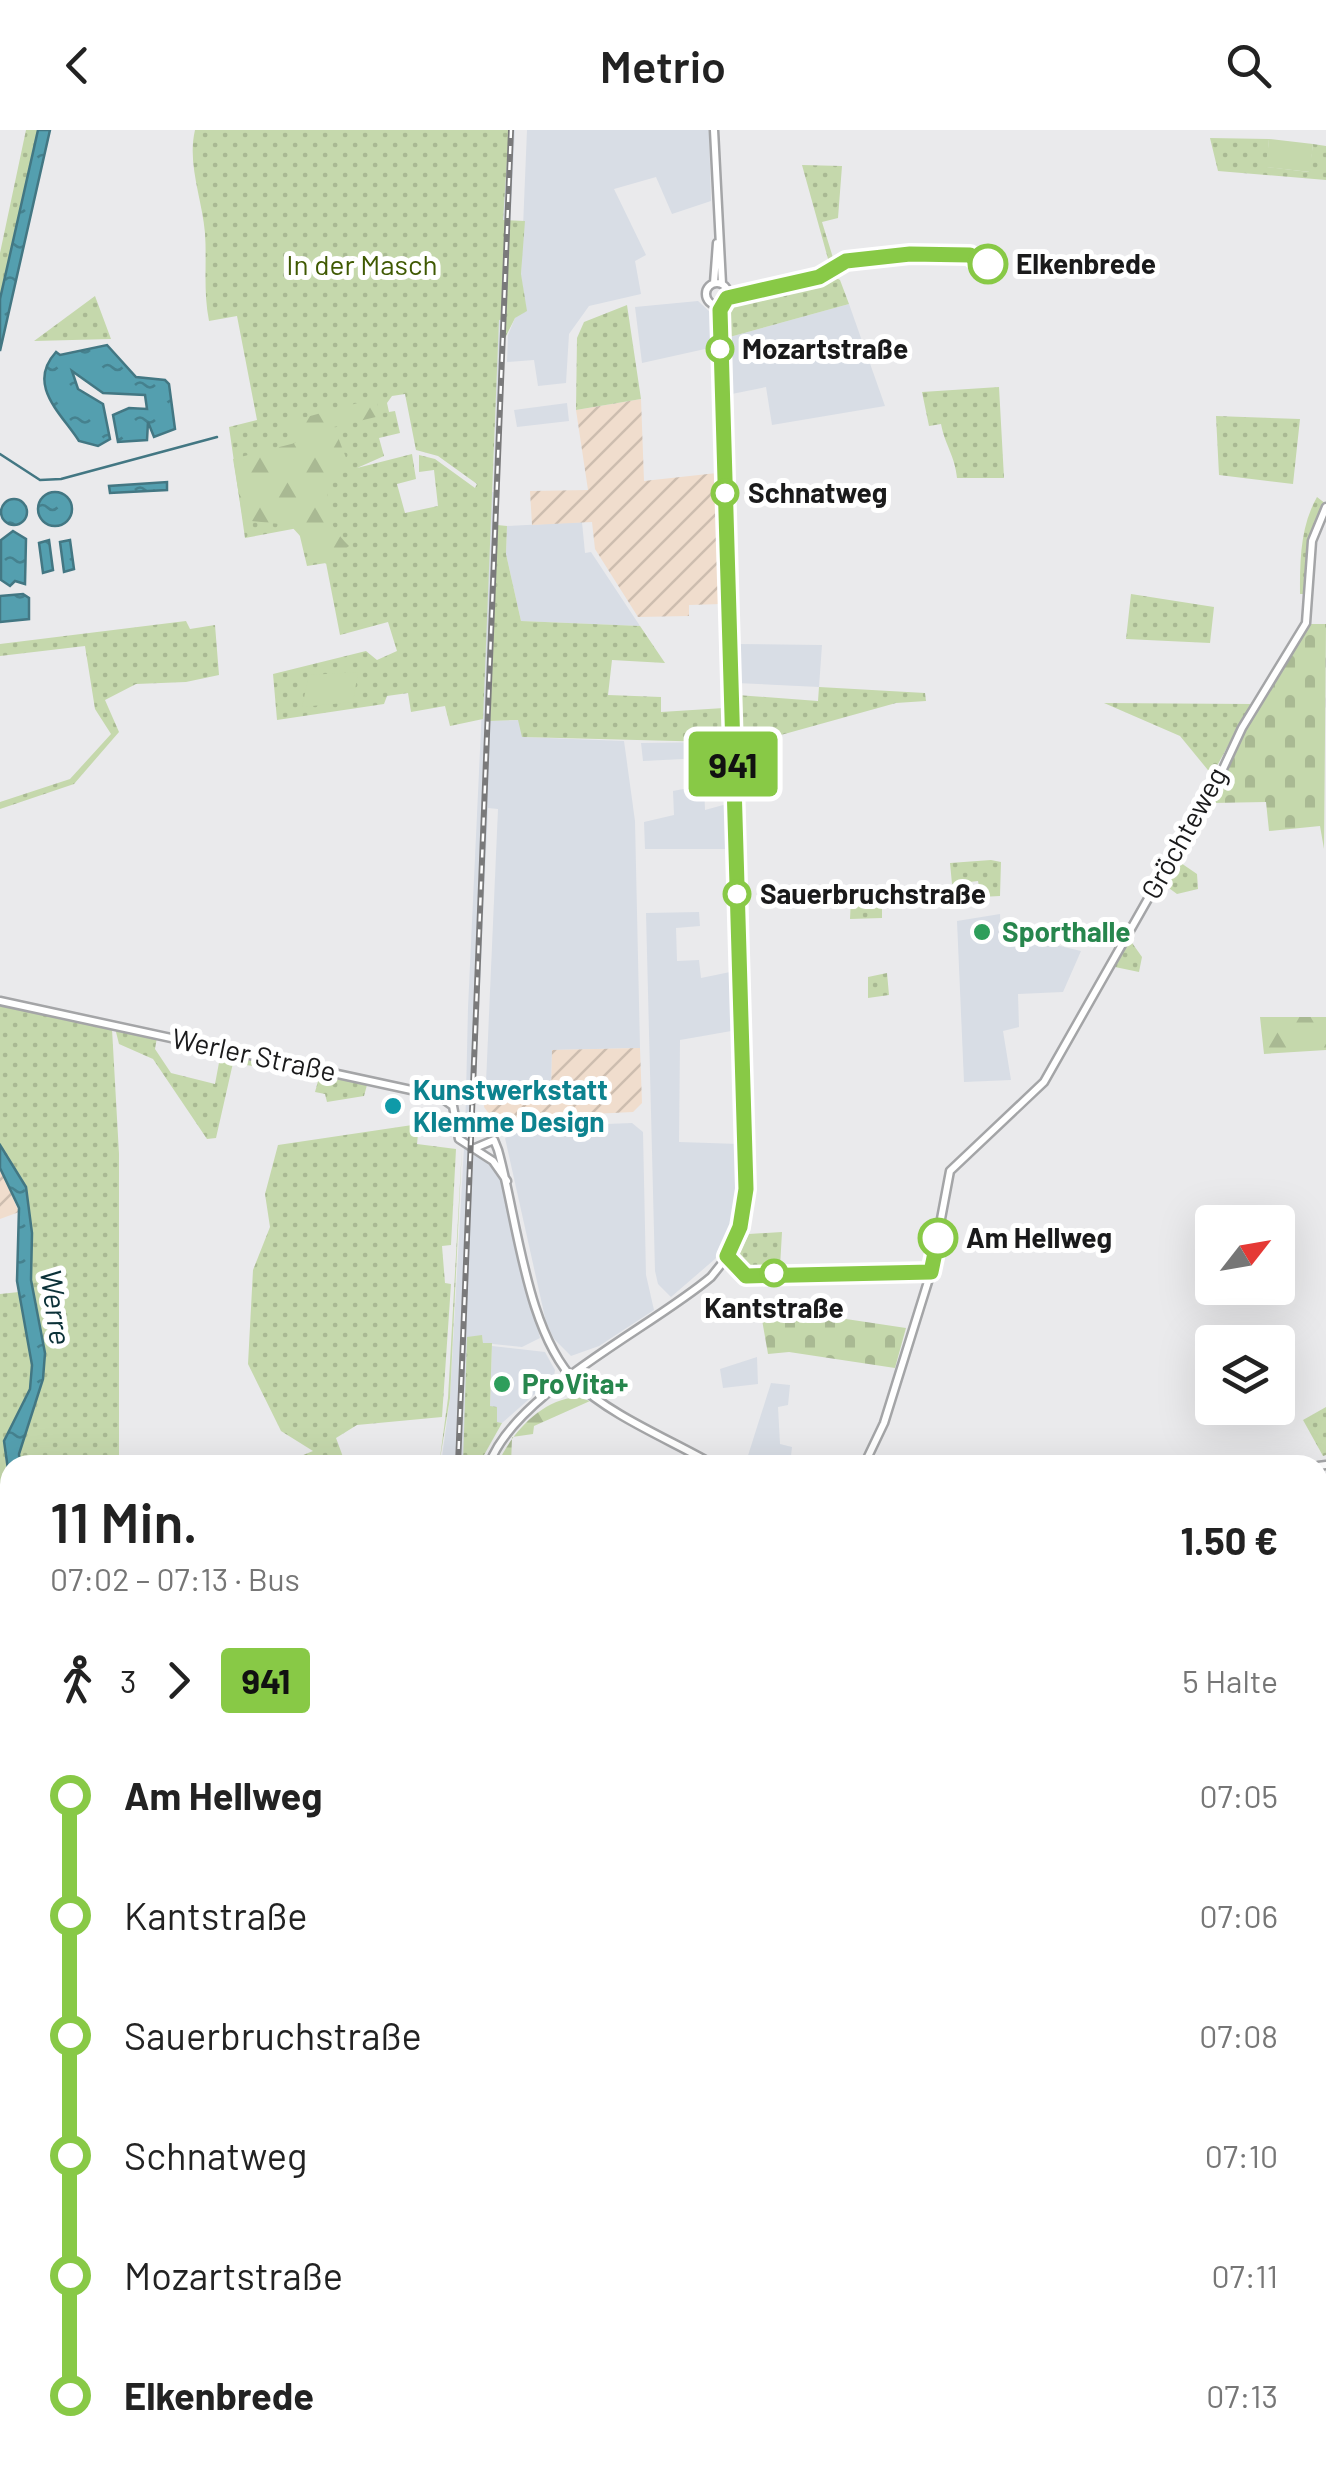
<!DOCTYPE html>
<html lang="de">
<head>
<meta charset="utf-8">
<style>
	:root { --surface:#fff; --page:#f6f6f6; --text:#222; --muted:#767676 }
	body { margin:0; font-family:Barlow,sans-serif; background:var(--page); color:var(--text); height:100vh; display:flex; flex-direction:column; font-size:38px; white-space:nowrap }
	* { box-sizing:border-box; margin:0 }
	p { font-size:32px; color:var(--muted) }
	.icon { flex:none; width:55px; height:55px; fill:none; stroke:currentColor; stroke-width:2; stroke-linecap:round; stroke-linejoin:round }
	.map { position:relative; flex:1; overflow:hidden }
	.drawer { position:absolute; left:0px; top:1325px; width:1328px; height:1020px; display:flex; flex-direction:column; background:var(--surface); border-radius:30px 30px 0 0; box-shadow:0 10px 40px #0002 }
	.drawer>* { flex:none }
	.badge { padding:0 20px; border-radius:8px; font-size:35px; line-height:65px }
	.needle { width:65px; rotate:59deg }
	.tools { position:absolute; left:1195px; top:1075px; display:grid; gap:20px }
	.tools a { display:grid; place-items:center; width:100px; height:100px; border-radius:10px; background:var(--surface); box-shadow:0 10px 40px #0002; font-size:50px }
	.map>.badge { position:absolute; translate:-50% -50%; box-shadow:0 0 0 5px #fff }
	.legs { display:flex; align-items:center; gap:15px; height:110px; padding:0 50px; font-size:32px }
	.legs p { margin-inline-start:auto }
	.overview { display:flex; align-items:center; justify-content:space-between; height:170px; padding:0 50px }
	h1 { font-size:55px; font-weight:600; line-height:75px }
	ul { padding:0 50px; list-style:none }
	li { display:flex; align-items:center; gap:35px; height:120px; font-size:38px }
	li i { display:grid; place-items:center; width:15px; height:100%; margin:0 12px; background:currentColor }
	li i::after { content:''; width:25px; height:25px; margin:-12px; border:8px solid; border-radius:50%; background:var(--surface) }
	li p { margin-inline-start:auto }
	li:first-child i { background:linear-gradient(#0000 50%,currentColor 0) }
	li:last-child i { background:linear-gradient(currentColor 50%,#0000 0) }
	header { display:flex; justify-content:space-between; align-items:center; height:130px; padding:0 50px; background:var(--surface); font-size:45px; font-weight:600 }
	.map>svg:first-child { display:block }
</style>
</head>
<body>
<header><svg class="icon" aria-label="back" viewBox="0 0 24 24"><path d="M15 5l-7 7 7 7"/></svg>Metrio<svg class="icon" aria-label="search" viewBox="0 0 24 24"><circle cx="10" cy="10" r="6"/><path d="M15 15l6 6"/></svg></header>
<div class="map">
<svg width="1326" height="2345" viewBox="0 0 1326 2345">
	<defs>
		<pattern id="industrial-furrows" width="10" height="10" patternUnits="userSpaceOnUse" patternTransform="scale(2.5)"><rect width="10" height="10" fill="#f0ddcd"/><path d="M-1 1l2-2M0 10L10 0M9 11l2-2" fill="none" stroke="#cdbdaf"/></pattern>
		<pattern id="grass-dots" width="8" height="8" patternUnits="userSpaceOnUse" patternTransform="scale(2.5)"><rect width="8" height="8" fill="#c5d8ac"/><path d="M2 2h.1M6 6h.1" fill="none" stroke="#a9b993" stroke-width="1.8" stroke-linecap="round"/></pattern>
		<pattern id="forest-firs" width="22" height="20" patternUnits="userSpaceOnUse" patternTransform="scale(2.5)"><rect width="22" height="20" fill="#c5d8ac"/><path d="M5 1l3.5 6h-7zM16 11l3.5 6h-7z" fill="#a9b993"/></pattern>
		<pattern id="cemetery-stones" width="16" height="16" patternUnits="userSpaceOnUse" patternTransform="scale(2.5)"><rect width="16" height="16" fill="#c5d8ac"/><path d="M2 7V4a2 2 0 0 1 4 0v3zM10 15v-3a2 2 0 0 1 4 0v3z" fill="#a9b993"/></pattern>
		<pattern id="water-ripples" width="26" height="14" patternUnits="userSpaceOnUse" patternTransform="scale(2.5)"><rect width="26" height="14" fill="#549faf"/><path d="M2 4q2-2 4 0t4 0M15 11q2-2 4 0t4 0" fill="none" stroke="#45818e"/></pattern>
	</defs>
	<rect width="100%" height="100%" fill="#eaeaec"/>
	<!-- built -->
	<path fill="#d8dde5" d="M 505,0 L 515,0 L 497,359 L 493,359 Z
		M 527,0 L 709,0 L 711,71 L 672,84 L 656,47 L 614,59 L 646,125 L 635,131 L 641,164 L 589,176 L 569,204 L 566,253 L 538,256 L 534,230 L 507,232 L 508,205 L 515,188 L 526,178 L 521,146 Z
		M 698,171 L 711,183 L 714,217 L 642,233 L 635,177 Z
		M 849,174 L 885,276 L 772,295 L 766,257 L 727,265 L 726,208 Z
		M 567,273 L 569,291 L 517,297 L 514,280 Z
		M 492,362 L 498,363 L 490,591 L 519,590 L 523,607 L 624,611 L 635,691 L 640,918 L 552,920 L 551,968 L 544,971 L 526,954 L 486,953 L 498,679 L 488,678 L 473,1013 L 465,1008 L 468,878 Z
		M 582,392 L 585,423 L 591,422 L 640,496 L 521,491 L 506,424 L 507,396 Z
		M 735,514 L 822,515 L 819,557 L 737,553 Z
		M 714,612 L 723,627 L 643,631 L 641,613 Z
		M 704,655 L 705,680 L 727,674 L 728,719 L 645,719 L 644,692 L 674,685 L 673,661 Z
		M 699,782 L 700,796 L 676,798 L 677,831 L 699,830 L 701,848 L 735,841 L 737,900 L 680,910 L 679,1012 L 739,1014 L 740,1071 L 727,1109 L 715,1129 L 671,1167 L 658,1154 L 655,1141 L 646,783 Z
		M 1000,784 L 1001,802 L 1081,821 L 1063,862 L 1018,864 L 1019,897 L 1003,901 L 1011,950 L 964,952 L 957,791 Z
		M 632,993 L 643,1002 L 646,1145 L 654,1180 L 599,1216 L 571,1226 L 554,1209 L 546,1192 L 505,1008 L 530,997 Z
		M 464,1018 L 491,1033 L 500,1045 L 540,1208 L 522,1217 L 483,1213 L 482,1206 L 463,1333 L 479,1335 L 441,1335 L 450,1268 Z
		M 492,1216 L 545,1222 L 555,1240 L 554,1247 L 502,1293 L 497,1292 L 490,1276 Z
		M 757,1227 L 758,1254 L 723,1258 L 720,1239 Z
		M 771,1253 L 790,1255 L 788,1275 L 778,1277 L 780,1314 L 792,1317 L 790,1335 L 745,1335 Z
		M 268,2335 L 457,2335 L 466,2345 L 275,2345 Z"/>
	<!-- industrial -->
	<path fill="url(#industrial-furrows)" d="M 641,269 L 644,351 L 717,343 L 722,474 L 689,475 L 689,486 L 638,487 L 595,419 L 592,392 L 532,395 L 530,361 L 588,360 L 576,280 Z
		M 640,918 L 642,973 L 633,982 L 530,987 L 501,1000 L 484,977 L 486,953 L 527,954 L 544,971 L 551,968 L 552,920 Z
		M 0,1038 L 19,1082 L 0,1089 Z"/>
	<!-- grass -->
	<path fill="url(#grass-dots)" fill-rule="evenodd" d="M 26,0 L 38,0 L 0,169 L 0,123 Z
		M 195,0 L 509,0 L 503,90 L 525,91 L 521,144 L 527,181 L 515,188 L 505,208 L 505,189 L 499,190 L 483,589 L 450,596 L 445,576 L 411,582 L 408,563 L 387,566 L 384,574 L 277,590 L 273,544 L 366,521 L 377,530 L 397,521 L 388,492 L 340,505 L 326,433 L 307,436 L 298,398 L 245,408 L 229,297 L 257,290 L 237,186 L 209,191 C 203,161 207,133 205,103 C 202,68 187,34 195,0 ZM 405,264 L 416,320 L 438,326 L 477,354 L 475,358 L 435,329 L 419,325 L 419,342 L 434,340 L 438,376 L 405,383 L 397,354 L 416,349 L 412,324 L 357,338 L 384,326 L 379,308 L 400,303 L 395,281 L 389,282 L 387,273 L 392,266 Z
		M 1210,8 L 1269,9 L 1267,37 L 1309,42 L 1313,14 L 1326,16 L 1326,50 L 1218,41 Z
		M 802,35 L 842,36 L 838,88 L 822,92 L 834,131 L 830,136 Z
		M 833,146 L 840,150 L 849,174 L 726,208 L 729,175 Z
		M 95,166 L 111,209 L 34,211 Z
		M 627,175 L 641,269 L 576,280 L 577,208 L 584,192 Z
		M 999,257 L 1004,348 L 957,348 C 955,326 945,315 941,294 L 929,296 L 922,262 Z
		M 1216,286 L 1300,289 L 1293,354 L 1219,345 Z
		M 1317,367 L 1326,374 L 1311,401 L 1309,464 L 1300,464 C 1300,431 1300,397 1317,367 Z
		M 497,395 L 507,396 L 506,424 L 521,491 L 640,496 L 665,533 L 612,530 L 608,565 L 661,567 L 661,582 L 724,578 L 726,620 L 714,612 L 522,607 L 518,590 L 490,591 Z
		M 1131,464 L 1214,477 L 1210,513 L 1126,509 Z
		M 186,491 L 190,499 L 215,495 L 219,545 L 186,552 L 136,554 L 105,570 L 119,602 L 74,654 L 0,679 L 0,672 L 70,649 L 111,604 L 95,579 L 85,516 L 0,526 L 0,514 Z
		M 819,557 L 925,563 L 926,571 L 896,573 L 738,617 L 737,565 L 818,571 Z
		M 1104,573 L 1251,574 L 1212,645 L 1180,606 Z
		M 991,730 L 1001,732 L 1000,766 L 981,767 L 978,751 L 952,754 L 950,733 Z
		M 1178,731 L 1197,744 L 1198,759 L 1177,764 L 1162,753 Z
		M 851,767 L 882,770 L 882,788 L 850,789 Z
		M 1130,810 L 1142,827 L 1139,842 L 1115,837 Z
		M 887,843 L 889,865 L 868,868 L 868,847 Z
		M 0,876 L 112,899 L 119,1024 L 119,1335 L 20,1335 L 19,1324 L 43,1249 L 45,1223 L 31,1150 L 32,1103 L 26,1057 L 0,1015 Z
		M 115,898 L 157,907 L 155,919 L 171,943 L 215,954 L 221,922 L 280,934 L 279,940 L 233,933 L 216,1008 L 207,1009 L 153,929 L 119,914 Z
		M 320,944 L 367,955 L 364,966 L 327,972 L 325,964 L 315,962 Z
		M 419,994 L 417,1014 L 456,1019 L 451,1115 L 442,1116 L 445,1153 L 451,1154 L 442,1287 L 357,1295 L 336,1308 L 346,1335 L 279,1335 L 313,1321 L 281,1301 L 248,1234 L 253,1140 L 270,1097 L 265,1064 L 278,1015 Z
		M 462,1017 L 450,1268 L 439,1335 L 448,1268 Z
		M 782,1102 L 780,1137 L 751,1138 L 739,1124 L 749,1104 Z
		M 19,1162 L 32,1235 L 30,1259 L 4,1312 L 10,1374 L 0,1376 L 0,1164 Z
		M 482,1205 L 483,1213 L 492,1213 L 490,1276 L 497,1277 L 497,1292 L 502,1293 L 479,1334 L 463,1333 L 467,1207 Z
		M 1326,1277 L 1326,1325 L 1323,1326 L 1303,1290 Z
		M 10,1451 L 10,1524 L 0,1512 L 0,1457 Z
		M 1326,1575 L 1326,1708 L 1318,1704 L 1318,1576 Z
		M 10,1598 L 10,1764 L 0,1757 L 0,1601 Z
		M 10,1995 L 10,2083 L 0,2076 L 0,2006 Z
		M 1301,2335 L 1294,2345 L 1239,2345 L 1231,2337 Z"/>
	<!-- forest -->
	<path fill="url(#forest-firs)" d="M 376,268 L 380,286 L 334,297 L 350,338 L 330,349 C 323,379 328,395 349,416 L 326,434 L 290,395 L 243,390 L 233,329 L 307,310 L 281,294 Z
		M 1260,887 L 1326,887 L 1326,920 L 1264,924 Z
		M 577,1267 L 590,1271 L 534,1296 L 533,1304 L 512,1307 L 511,1335 L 497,1335 C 511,1304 540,1270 577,1267 Z
		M 0,1757 L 10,1764 L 10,1894 L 0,1889 Z
		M 1318,2095 L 1326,2103 L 1326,2166 L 1318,2156 Z
		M 147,2335 L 189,2335 L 181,2345 L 142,2345 Z"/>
	<!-- cemetery -->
	<path fill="url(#cemetery-stones)" d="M 1311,494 L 1326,494 L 1324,719 L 1320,696 L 1269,701 L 1266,672 L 1212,673 L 1247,597 Z
		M 786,1180 L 906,1198 L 895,1238 L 789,1222 L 768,1224 L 761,1184 Z"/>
	<!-- pitch -->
	<path fill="#c5d8ac" d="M 1269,9 L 1313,14 L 1310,42 L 1266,37 Z
		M 358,542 L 353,572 L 302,577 L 309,545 Z
		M 1326,1983 L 1326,2052 L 1318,2054 L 1318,1985 Z"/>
	<!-- water -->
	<path fill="url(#water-ripples)" stroke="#437783" stroke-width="2.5" d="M 38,0 L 50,0 L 0,221 L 0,169 Z
		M 107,215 L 136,247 L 165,250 L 169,254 L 175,299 L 154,307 L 148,292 L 147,310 L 118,312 L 113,285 L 129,278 L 147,279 L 145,265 L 103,263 L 72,241 L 78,259 L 103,274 L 110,309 L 98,316 L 79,311 C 61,283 26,255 56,222 L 60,225 Z
		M 167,352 L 167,360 L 110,363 L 109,356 Z
		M38 379a17 17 0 1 1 34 0a17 17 0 1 1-34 0Z
		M1 382a13 13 0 1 1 26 0a13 13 0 1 1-26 0Z
		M 13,401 L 26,409 L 25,454 L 15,451 L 10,456 L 1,450 L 1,410 Z
		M 49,410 L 53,440 L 43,443 L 39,413 Z
		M 70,410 L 74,439 L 64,442 L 60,412 Z
		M 23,464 L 29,468 L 29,489 L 0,492 L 0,466 Z
		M 0,1015 L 26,1057 L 32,1103 L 31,1150 L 45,1223 L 43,1249 L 19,1324 L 20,1335 L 10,1335 L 10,1354 L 4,1311 L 30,1259 L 32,1235 L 17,1151 L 19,1078 L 0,1038 Z"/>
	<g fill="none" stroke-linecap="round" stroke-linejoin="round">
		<!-- stream -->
		<path stroke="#437783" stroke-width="2.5" d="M 0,324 L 40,350 L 61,349 L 217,307
			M 1318,1683 L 1326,1682"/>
		<!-- river -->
		<path stroke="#549faf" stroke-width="9" d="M 161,2345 L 168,2335"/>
		<defs>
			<path id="tertiary" d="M 864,1335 L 884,1293 L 931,1142 L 950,1041 L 1044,952 L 1153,760 L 1201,686 L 1242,598 L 1306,493 L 1312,411 L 1326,377
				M 465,2335 L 470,2345
				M 482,2345 L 485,2335"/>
			<path id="secondary" d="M 714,0 L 722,154
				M 714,153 L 717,113
				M706 164a11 11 0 1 1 22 0a11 11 0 1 1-22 0Z
				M 0,871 L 439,966 L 453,976 L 459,1009 L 493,1031 L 507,1051
				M 475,1018 L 494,1010 L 498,1020 C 517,1087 526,1202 576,1252 C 609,1285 673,1311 714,1335
				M 489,1335 C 514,1263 651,1198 711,1147 L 727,1127 L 744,1078 L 721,174
				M 1318,1336 L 1326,1335
				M 1318,1910 L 1326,1907
				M 0,2170 L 10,2176
				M 0,2179 L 10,2184
				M 584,2335 L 622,2345
				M 662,2345 L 666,2335"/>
		</defs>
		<!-- tertiary casing -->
		<use href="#tertiary" stroke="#a4a5a7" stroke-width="11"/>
		<!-- secondary casing -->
		<use href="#secondary" stroke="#a4a5a7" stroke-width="11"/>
		<!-- tertiary -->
		<use href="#tertiary" stroke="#fff" stroke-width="6"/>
		<!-- secondary -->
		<use href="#secondary" stroke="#fff" stroke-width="6"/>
		<defs>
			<path id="rail" d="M 458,1335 L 511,0
				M 185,2345 L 194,2335"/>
		</defs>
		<!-- rail casing -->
		<use href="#rail" stroke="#7a7a7b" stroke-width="6"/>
		<!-- rail -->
		<use href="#rail" stroke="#fff" stroke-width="2.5" stroke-dasharray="8" stroke-linecap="butt"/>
	</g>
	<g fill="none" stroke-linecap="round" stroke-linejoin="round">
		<defs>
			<path id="line-1" d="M 938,1108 L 931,1142 L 746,1146 L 727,1126 L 740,1097 L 746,1059 L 720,180 L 727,168 L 819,147 L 846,131 L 910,124 L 970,125 L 979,134 L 988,134"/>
		</defs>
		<!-- line-1 casing -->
		<use href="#line-1" stroke="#fff" stroke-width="22"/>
		<!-- line-1 -->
		<use href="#line-1" stroke="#88c946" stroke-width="15"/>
	</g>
	<!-- markers -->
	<g fill="#fff" stroke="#88c946" stroke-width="5">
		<circle cx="988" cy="134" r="18"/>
		<circle cx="720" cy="219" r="12"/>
		<circle cx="725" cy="363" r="12"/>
		<circle cx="737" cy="764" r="12"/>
		<circle cx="938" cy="1108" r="18"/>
		<circle cx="774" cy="1143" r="12"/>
	</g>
	<g fill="#2e9e5b" stroke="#fff" stroke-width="4">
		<circle cx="982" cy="802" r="10"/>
		<circle cx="502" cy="1254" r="10"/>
	</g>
	<circle fill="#0f9aa8" stroke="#fff" stroke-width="4" cx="393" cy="976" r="10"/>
	<g text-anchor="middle" stroke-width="10" stroke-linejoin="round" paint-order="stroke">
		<!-- stop labels -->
		<g font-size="28" font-weight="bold" fill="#1a1a1b" stroke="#fff" text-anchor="start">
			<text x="1016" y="144">Elkenbrede</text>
			<text x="742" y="229">Mozartstraße</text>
			<text x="748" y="373">Schnatweg</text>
			<text x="760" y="774">Sauerbruchstraße</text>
			<text x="966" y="1118">Am Hellweg</text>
			<text x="774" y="1188" text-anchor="middle">Kantstraße</text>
		</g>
		<!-- park labels -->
		<g font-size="28" fill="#3f5902" stroke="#fff">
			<text x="362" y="145">In der Masch</text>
		</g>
		<!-- street labels -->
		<g font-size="28" fill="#1a1a1b" stroke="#fff">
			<text transform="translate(1184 703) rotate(-61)" y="10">Gröchteweg</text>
			<text transform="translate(254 925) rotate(12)" y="10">Werler Straße</text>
		</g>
		<!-- leisure labels -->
		<g font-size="28" font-weight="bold" fill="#27864d" stroke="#fff" text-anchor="start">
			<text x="1002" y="812">Sporthalle</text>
			<text x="522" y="1264">ProVita+</text>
		</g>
		<!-- culture labels -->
		<g font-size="28" font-weight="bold" fill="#0d838f" stroke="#fff" text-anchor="start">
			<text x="413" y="970">Kunstwerkstatt<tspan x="413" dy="32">Klemme Design</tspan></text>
		</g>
		<!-- water labels -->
		<g font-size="30" font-style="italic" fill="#0b3138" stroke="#fff">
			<text transform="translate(55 1177) rotate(82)" y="10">Werre</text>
		</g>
	</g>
</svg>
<div class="tools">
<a><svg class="needle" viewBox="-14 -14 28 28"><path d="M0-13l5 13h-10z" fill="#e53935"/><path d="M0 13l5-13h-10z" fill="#767676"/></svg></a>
<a><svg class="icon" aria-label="layers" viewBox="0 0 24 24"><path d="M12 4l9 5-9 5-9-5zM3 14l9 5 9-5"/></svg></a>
</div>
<b class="badge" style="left:733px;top:634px;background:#88c946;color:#111">941</b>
<section class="drawer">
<div class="overview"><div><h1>11 Min.</h1><p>07:02 – 07:13 · Bus</p></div><b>1.50 €</b></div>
<div class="legs"><svg class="icon" aria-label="walk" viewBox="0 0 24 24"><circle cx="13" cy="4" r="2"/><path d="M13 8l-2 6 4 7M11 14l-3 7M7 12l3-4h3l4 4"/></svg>3<svg class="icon" aria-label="forward" viewBox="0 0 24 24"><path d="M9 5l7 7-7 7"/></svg><b class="badge" style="background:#88c946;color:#111">941</b><p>5 Halte</p></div>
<ul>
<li><i style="color:#88c946"></i><b>Am Hellweg</b><p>07:05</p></li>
<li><i style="color:#88c946"></i><span>Kantstraße</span><p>07:06</p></li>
<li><i style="color:#88c946"></i><span>Sauerbruchstraße</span><p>07:08</p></li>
<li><i style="color:#88c946"></i><span>Schnatweg</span><p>07:10</p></li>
<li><i style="color:#88c946"></i><span>Mozartstraße</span><p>07:11</p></li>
<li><i style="color:#88c946"></i><b>Elkenbrede</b><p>07:13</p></li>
</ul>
</section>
</div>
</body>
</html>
